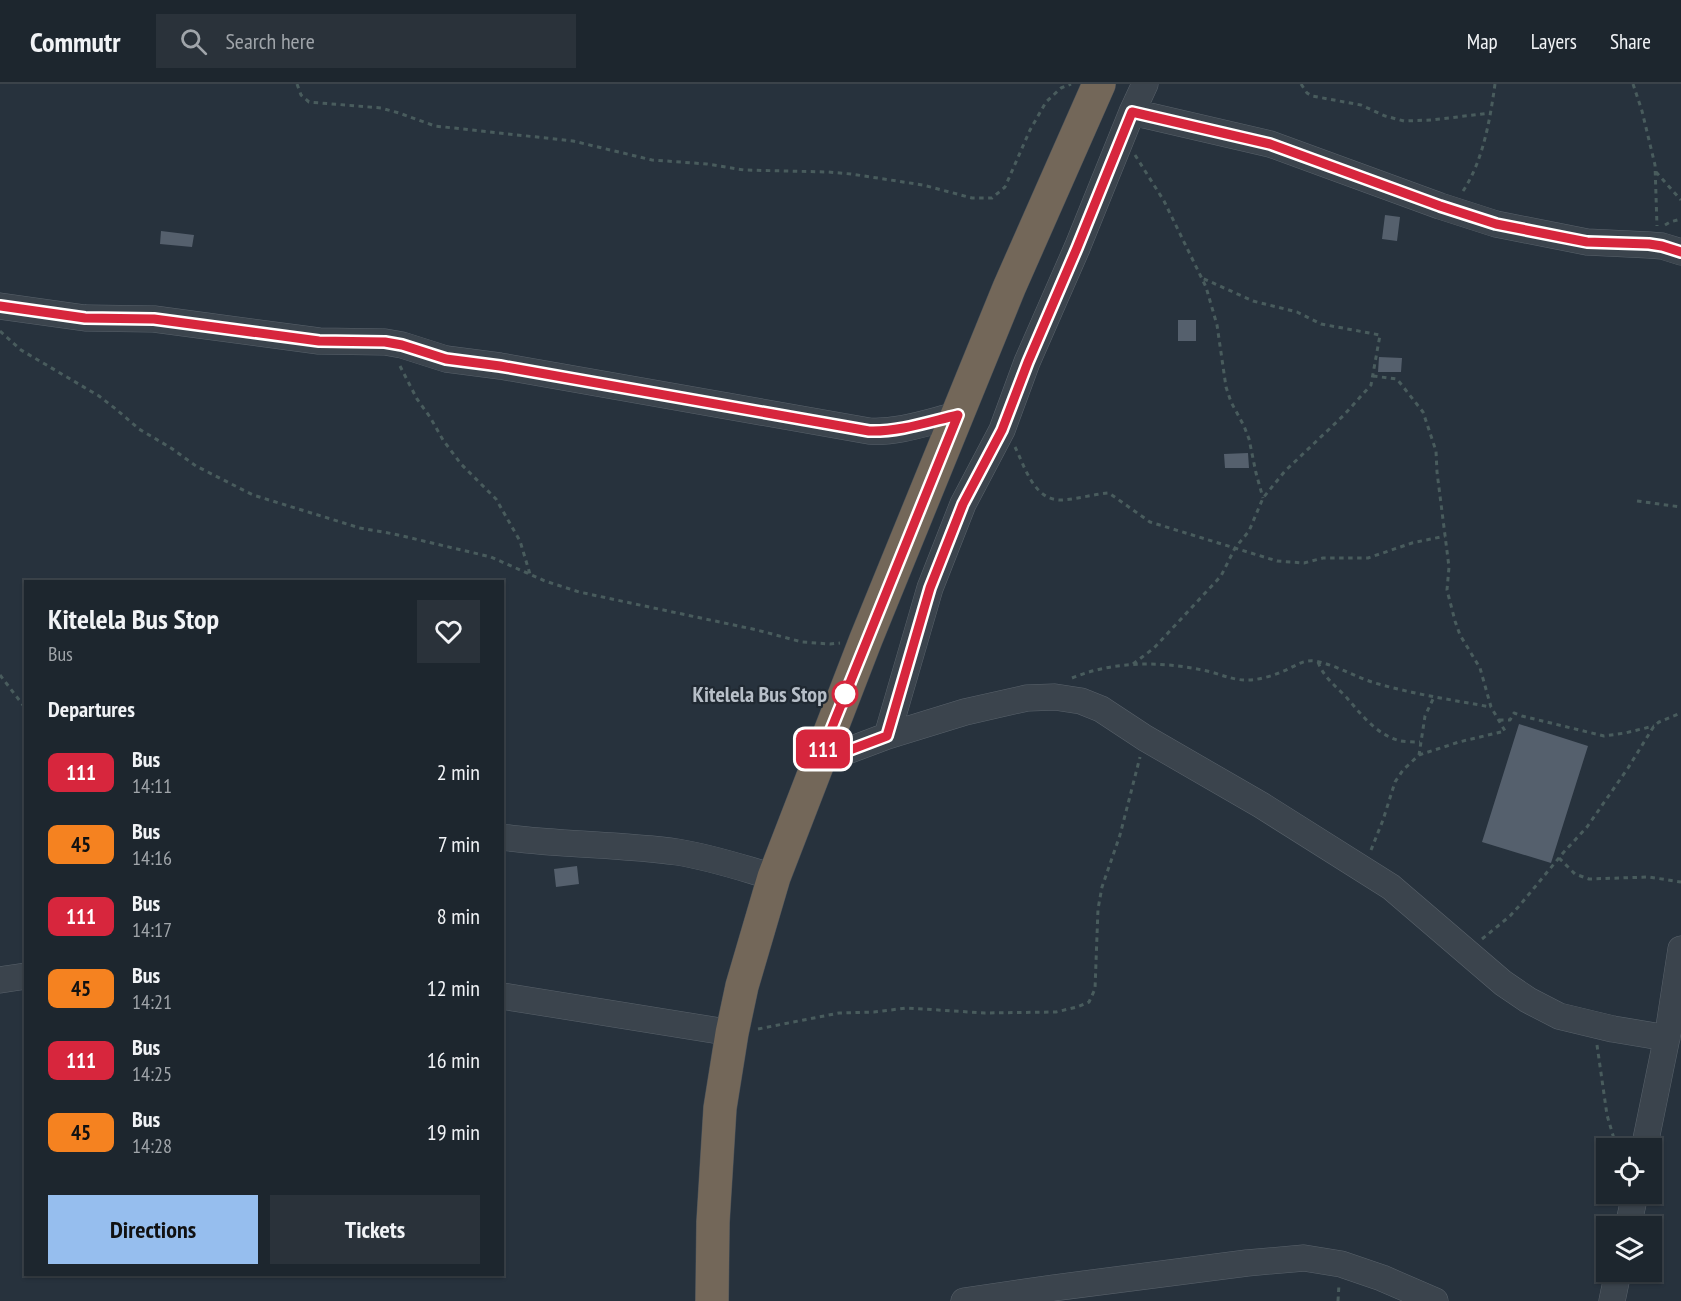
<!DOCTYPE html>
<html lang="en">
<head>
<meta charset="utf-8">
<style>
	:root { --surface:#1d262e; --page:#2a323a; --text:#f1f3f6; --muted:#a0a5aa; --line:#3b434a; --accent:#96beee }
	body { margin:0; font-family:"PT Sans Narrow",sans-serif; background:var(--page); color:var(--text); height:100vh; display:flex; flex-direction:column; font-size:22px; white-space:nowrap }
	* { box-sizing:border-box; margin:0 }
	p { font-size:20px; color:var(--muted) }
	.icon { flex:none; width:33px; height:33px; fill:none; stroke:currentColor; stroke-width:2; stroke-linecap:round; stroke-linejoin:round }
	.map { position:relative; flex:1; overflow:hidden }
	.sheet { position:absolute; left:24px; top:496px; width:480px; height:696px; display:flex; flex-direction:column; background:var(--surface); border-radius:0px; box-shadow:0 2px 4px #0004,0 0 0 2px var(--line) }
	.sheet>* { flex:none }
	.badge { padding:0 12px; border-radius:9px; font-size:21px; line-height:39px }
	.controls { position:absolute; left:1596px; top:1054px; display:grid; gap:12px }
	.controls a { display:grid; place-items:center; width:66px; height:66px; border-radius:0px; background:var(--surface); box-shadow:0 2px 4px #0004,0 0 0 2px var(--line); font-size:30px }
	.map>.badge { position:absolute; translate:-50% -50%; box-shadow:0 0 0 3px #fff }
	h2 { padding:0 24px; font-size:22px; line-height:54px }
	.round { display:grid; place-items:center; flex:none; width:63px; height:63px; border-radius:0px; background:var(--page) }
	.head { display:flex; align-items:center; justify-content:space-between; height:102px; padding:0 24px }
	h1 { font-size:28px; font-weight:700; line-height:45px }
	.action { display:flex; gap:12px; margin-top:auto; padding:12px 24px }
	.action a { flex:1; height:69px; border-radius:0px; background:var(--accent); color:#111; font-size:24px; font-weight:700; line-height:69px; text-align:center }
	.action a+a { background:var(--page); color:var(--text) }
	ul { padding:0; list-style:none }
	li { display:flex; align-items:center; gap:18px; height:72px; padding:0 24px }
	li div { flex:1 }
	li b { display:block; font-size:22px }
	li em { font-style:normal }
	li .badge { min-width:66px; font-weight:700; text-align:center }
	header { display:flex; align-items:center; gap:36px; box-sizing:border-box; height:84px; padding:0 30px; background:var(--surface); border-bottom:2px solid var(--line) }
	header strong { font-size:28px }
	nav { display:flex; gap:33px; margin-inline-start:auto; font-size:21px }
	.search { width:420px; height:54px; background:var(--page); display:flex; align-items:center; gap:15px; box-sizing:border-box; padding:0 21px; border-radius:0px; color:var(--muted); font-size:22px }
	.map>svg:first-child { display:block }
</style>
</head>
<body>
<header>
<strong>Commutr</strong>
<div class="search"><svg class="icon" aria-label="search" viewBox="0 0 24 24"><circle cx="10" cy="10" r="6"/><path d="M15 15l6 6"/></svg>Search here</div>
<nav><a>Map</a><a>Layers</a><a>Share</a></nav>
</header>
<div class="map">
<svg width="1681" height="1217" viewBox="0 0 1681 1217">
	<rect width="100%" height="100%" fill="#27323d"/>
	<!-- building -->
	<path fill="#55606d" d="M 1385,131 L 1400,133 L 1397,157 L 1382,155 Z
		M 161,147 L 194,151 L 192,163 L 160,160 Z
		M 1178,236 L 1196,236 L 1196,257 L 1178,257 Z
		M 1379,273 L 1402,274 L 1401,288 L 1378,288 Z
		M 1248,369 L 1249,384 L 1225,384 L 1224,370 Z
		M 1519,640 L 1588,662 L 1551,779 L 1482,758 Z
		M 577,782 L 579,800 L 556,803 L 554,785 Z"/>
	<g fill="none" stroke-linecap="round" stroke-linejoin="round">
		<defs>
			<path id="minor" d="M 1132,28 L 1270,60 L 1440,122 L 1496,140 L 1587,158 L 1649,161 L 1662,162 L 1681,168
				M 0,222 L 85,234 L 154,235 L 319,257 L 385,258 L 402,261 L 446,275 L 500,282 L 869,347 C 899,349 928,338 958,331
				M 887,652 L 930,504 L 963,420 L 1002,346 L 1027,278 L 1077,164 L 1132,28 L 1145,0
				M 818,678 L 887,652 L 965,628 L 1027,614 L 1055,613 L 1081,617 L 1101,625 L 1145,654 L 1261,721 L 1391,803 L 1503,899 L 1528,916 L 1559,932 L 1613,945 L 1667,954
				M 502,753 C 560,761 619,760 677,768 C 710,773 742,784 774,793
				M 0,896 L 26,892
				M 502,912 L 732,949
				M 1644,1065 L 1669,943 L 1681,865
				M 1628,1143 L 1635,1110
				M 964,1217 L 1053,1204 L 1247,1179 L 1304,1174 L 1341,1180 L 1382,1194 L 1435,1217
				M 1612,1217 L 1618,1188"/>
			<path id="highway" d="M 712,1217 L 713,1138 L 720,1024 L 732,949 L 742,902 L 774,793 L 866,555 L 1009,204 L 1099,0"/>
		</defs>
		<!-- minor casing -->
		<use href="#minor" stroke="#59626b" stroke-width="27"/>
		<!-- highway casing -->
		<use href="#highway" stroke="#464f58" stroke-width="34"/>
		<!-- path -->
		<path stroke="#495c5d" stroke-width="3" stroke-dasharray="4.5 4.5" stroke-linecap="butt" d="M 297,0 L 301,11 L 309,18 L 381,24 L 399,29 L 435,42 L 573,57 L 652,76 L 707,80 L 744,86 L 828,88 L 851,90 L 923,101 L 972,114 L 992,114 L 1005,103 L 1030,46 L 1046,18 L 1061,4 L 1071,0
			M 1301,0 L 1307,9 L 1312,12 L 1361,21 L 1385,32 L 1404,37 L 1432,36 L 1490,29
			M 1633,0 L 1642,27 L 1655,81 L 1657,142
			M 1135,71 L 1164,117 L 1206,203 L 1217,241 L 1226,303 L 1231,318 L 1244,342 L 1249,355 L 1256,389 L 1263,414
			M 1656,88 L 1681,116
			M 1463,107 C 1483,77 1490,36 1495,0
			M 1665,141 L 1670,138 L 1681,135
			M 0,247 L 21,266 L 99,312 L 117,326 L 139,345 L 171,364 L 196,382 L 253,411 L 360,444 L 394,450 L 491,473 L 545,497 L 579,508 L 757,546 L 802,558 L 830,560 L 840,559
			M 400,282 L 417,315 L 430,333 L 443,356 L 461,380 L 496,415 L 520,457 L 530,490
			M 1373,292 L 1397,295 L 1423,328 L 1436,367 L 1437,388 L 1449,483 L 1447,506 L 1455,537 L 1460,551 L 1480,584 L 1491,623 L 1505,647 L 1459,658 L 1419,671
			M 1015,363 C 1025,383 1034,417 1062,416 C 1078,415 1094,410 1109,409 L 1150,438 L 1277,477 L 1304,479 L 1323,474 L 1368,474 L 1412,459 L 1445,452
			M 1637,417 L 1681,423
			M 1318,578 C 1324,594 1336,602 1347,614 C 1361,630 1375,649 1397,656 C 1404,658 1413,658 1420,658
			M 1133,580 L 1154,564 L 1221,492 L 1235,464 L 1249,447 L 1263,414 L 1285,387 L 1344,331 L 1371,301 L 1380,251 L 1321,240 L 1297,228 L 1253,217 L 1202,194
			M 0,591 L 26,625
			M 1072,594 C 1116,576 1165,577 1211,588 C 1225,592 1236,597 1251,596 C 1261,595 1272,592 1281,588 C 1293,584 1302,575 1315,577 C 1336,581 1355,593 1375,599 C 1413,610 1452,616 1491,623
			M 1499,636 L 1510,636 L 1514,629 L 1522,632 L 1604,652 L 1625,649 L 1654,642
			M 1371,766 L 1383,736 L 1395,698 L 1403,686 L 1419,671 L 1425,632 L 1434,613
			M 1559,774 L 1575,790 L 1589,795 L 1649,793 L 1681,798
			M 1482,855 L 1510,832 L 1520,821 L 1563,769 L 1587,743 L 1628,684 L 1654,642 L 1659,638 L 1681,629
			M 758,945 L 839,929 L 874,928 L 907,924 L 985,929 L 1056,928 L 1077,923 L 1089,918 L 1095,905 L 1098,825 L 1102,803 L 1120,751 L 1140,673
			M 1597,961 L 1607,1031 L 1617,1065
			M 1338,1217 L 1339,1200"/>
		<!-- minor -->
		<use href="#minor" stroke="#3b444d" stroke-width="26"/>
		<!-- highway -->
		<use href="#highway" stroke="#736759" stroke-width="33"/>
	</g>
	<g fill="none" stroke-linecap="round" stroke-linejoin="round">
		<defs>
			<path id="line" d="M 0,222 L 85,234 L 154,235 L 319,257 L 385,258 L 402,261 L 446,275 L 500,282 L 869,347 C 899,348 928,338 958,331 L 818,678 L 887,652 L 930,504 L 963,420 L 1002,346 L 1028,278 L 1077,164 L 1132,28 L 1270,60 L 1440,122 L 1496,140 L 1587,158 L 1649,160 L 1662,162 L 1681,168"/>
		</defs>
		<!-- line casing -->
		<use href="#line" stroke="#fff" stroke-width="14"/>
		<!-- line -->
		<use href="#line" stroke="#d7263d" stroke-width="9"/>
	</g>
	<!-- markers -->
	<circle fill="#fff" stroke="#d7263d" stroke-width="3" cx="845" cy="610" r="12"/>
	<g text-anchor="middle" stroke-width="4.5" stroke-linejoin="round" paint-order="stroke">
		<!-- stop labels -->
		<g font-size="22" font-weight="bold" fill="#b7bfc8" stroke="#202932" text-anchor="end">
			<text x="827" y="618">Kitelela Bus Stop</text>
		</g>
	</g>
</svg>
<div class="controls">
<a><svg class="icon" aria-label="locate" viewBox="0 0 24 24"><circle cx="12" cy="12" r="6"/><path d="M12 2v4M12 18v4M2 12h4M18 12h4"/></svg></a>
<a><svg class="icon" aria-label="layers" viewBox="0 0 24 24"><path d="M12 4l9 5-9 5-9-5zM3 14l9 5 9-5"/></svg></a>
</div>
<b class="badge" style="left:823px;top:665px;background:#d7263d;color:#fff">111</b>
<section class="sheet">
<div class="head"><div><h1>Kitelela Bus Stop</h1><p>Bus</p></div><a class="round"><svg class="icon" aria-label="heart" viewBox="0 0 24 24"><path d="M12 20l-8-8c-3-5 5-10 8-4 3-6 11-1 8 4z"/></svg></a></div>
<h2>Departures</h2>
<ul>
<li><span class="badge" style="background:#d7263d;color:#fff">111</span><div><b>Bus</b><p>14:11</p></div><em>2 min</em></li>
<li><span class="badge" style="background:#f58220;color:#111">45</span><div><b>Bus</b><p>14:16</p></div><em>7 min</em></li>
<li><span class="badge" style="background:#d7263d;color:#fff">111</span><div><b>Bus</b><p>14:17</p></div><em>8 min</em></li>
<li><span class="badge" style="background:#f58220;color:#111">45</span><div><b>Bus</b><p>14:21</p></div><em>12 min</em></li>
<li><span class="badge" style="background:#d7263d;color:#fff">111</span><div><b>Bus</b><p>14:25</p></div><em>16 min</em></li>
<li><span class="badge" style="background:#f58220;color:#111">45</span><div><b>Bus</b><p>14:28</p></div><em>19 min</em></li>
</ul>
<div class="action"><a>Directions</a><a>Tickets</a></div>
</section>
</div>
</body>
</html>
